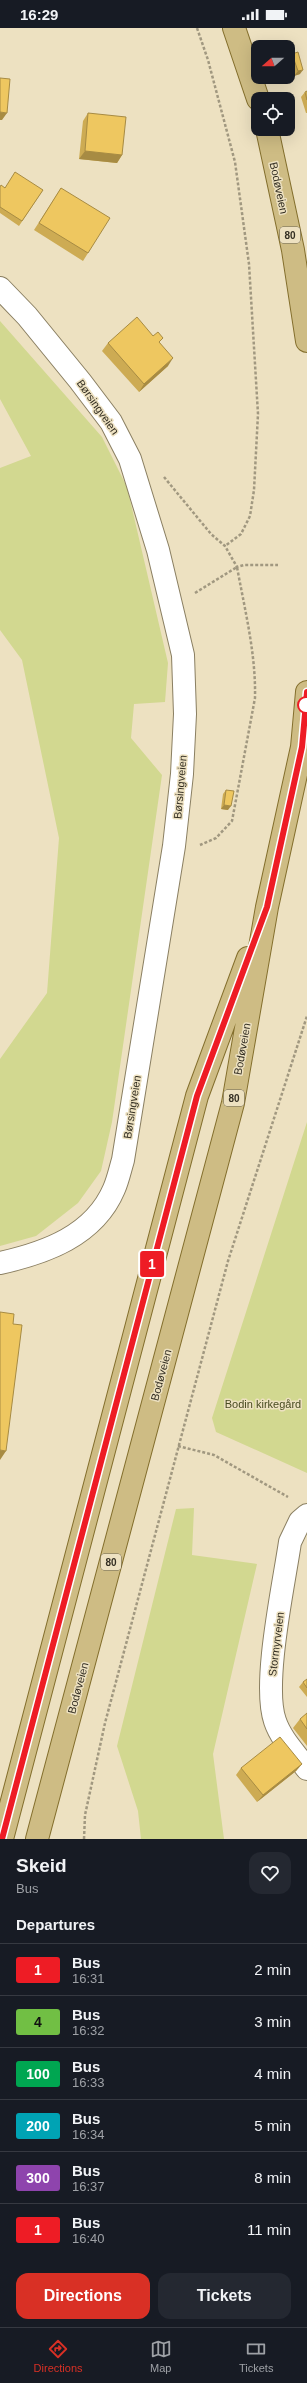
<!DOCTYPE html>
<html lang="en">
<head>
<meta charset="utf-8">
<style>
	:root { --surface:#171b24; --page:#242831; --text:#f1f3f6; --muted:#9ea1a6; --line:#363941; --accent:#d93025 }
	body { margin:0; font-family:Arial,sans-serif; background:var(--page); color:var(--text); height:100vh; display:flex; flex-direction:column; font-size:15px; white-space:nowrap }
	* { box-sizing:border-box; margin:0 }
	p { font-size:13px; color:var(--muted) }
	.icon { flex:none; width:22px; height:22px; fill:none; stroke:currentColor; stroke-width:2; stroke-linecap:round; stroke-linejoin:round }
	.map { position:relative; height:1811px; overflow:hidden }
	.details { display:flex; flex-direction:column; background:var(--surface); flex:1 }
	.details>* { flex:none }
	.badge { padding:0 8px; border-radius:3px; font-size:14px; line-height:26px }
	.needle { width:26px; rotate:250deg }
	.buttons { position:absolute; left:251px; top:12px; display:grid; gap:8px }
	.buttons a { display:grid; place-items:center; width:44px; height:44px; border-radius:8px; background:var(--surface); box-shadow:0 4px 16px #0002; font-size:20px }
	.map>.badge { position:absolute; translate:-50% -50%; box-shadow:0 0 0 2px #fff }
	h2 { padding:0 16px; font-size:15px; line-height:36px }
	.round { display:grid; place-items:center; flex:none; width:42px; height:42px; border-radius:12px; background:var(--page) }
	.overview { display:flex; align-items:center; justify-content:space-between; height:68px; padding:0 16px }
	h1 { font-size:19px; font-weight:700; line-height:30px }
	.primary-button { display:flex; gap:8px; margin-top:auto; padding:8px 16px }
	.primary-button a { flex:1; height:46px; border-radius:12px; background:var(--accent); color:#fff; font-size:16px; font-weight:700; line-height:46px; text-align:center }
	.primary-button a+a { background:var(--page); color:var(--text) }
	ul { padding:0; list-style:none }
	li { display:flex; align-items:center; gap:12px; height:52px; padding:0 16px; border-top:1px solid var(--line) }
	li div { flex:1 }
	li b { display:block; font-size:15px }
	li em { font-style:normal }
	li .badge { min-width:44px; font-weight:700; text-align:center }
	.status { display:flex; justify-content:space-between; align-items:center; height:28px; padding:0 20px; background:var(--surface); direction:ltr }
	.status svg { height:11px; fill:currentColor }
	.tab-bar { display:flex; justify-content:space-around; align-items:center; height:56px; border-top:1px solid var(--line); background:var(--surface); font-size:11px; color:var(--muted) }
	.tab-bar a { display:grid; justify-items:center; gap:2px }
	.tab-bar .current { color:var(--accent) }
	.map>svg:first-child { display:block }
</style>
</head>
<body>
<div class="status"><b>16:29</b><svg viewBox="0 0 49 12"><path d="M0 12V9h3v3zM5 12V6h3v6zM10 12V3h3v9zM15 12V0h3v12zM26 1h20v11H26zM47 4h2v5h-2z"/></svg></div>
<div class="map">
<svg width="307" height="1811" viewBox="0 0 307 1811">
	<rect width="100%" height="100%" fill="#ede1c1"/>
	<!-- green -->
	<path fill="#d2d890" d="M 0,293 L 102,409 L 127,459 L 168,635 L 165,674 L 134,676 L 131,710 L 162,747 L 112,1094 L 101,1143 L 78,1175 L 36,1208 L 0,1218 L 0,1031 L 47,965 L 59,810 L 22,632 L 0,602 L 0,440 L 31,428 L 0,371 Z
		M 307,1094 L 307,1445 L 216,1404 L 212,1390 Z
		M 194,1480 L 192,1527 L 257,1536 L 213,1726 L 224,1811 L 141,1811 L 138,1783 L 117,1718 L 176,1481 Z"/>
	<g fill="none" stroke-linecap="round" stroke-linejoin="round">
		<defs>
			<path id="minor" d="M 0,260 L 27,288 L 80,353 L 111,394 L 130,431 L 158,522 L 183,627 L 185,686 L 182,746 L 174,818 L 123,1132 C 120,1142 118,1152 114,1161 C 94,1208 45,1225 0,1235
				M 307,1487 L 300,1493 L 290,1514 C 284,1556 262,1656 275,1693 C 281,1711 296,1726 307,1741"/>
			<path id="major" d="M 234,0 L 258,71
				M 267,101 L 293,222 L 307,313
				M 2,1811 L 197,1068 L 248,930
				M 37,1811 L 233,1075 L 267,879 L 302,719 L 307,664"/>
		</defs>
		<!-- minor casing -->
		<use href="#minor" stroke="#8a7f62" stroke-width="24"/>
		<!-- major casing -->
		<use href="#major" stroke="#836e2c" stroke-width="24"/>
		<!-- path -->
		<path stroke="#a19880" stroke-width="2.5" stroke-dasharray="3 2" stroke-linecap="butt" d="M 197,0 L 208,32 L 235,134 L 249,236 L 258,386 L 254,462 L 250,488 L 241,506 L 225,518
			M 164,449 L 211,506 L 225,518 L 237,539 L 244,537 L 278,537
			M 195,565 L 237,539 C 245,583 256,626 255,670 L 232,793 L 216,810 L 200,817
			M 178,1418 L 214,1427 L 288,1469
			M 84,1811 L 85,1787 L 105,1695 L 228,1233 L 307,988"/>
		<!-- minor -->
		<use href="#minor" stroke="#fff" stroke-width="22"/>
		<!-- major -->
		<use href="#major" stroke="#cebc84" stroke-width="22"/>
	</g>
	<!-- wall -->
	<path fill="#cdab53" d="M 292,26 L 300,46 L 294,48 L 289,31 Z
		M 307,63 L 307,85 L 306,85 L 301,69 L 305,64 Z
		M 88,85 L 122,127 L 117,135 L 79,131 L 83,93 Z
		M 0,159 L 43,162 L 19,198 L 0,185 Z
		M 61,160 L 88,225 L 83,233 L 34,202 Z
		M 108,315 L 160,315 L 168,338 L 139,364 L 102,323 Z
		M 226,762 L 228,782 L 221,781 L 223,766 Z
		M 307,1651 L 307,1669 L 299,1659 L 303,1654 Z
		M 307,1685 L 307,1718 L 293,1700 L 300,1691 Z
		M 302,1736 L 296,1743 L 257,1774 L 236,1747 L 241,1740 Z"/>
	<!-- shaded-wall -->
	<path fill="#a78b43" d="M 303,42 L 300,46 L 294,48 L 298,43 Z
		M 0,84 L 7,85 L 2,92 L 0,92 Z
		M 85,123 L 122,127 L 117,135 L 79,131 Z
		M 173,330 L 168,338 L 139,364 L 144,356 Z
		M 224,777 L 231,778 L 228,782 L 221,781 Z
		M 0,1422 L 6,1423 L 0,1432 Z
		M 302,1736 L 296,1743 L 257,1774 L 263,1767 Z"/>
	<!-- building -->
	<path fill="#eec760" stroke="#a78b43" d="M 298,24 L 303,42 L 298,43 L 292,26 Z
		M 0,50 L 10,51 L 7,85 L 0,84 Z
		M 307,63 L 307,72 L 305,64 Z
		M 88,85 L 126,89 L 122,127 L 85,123 Z
		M 15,144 L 43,162 L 22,193 L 0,179 L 0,159 L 1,157 L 5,160 Z
		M 61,160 L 110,190 L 88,225 L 39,195 Z
		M 137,289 L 153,308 L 158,304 L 163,310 L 159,314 L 173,330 L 144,356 L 108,315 Z
		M 226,762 L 234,763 L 231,778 L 224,777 Z
		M 0,1284 L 14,1286 L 13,1296 L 22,1297 L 6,1423 L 0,1422 Z
		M 307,1651 L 307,1660 L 303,1654 Z
		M 307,1685 L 307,1701 L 300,1691 Z
		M 280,1709 L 302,1736 L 263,1767 L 241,1740 Z"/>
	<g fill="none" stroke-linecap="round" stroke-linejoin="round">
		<defs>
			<path id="line" d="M 2,1811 L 197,1068 L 267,879 L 302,719 L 307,664"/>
		</defs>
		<!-- line casing -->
		<use href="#line" stroke="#fff" stroke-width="9"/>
		<!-- line -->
		<use href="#line" stroke="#ee1c25" stroke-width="6"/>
	</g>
	<!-- markers -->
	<circle fill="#fff" stroke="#ee1c25" stroke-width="2" cx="306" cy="677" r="8"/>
	<g text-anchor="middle" stroke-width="3" stroke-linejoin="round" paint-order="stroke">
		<!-- shield labels -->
		<g fill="#ede1c1" stroke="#6b6452" stroke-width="1">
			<rect x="280" y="199" width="20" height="16" rx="3"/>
			<rect x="224" y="1062" width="20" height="16" rx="3"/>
			<rect x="101" y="1526" width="20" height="16" rx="3"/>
		</g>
		<g font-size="10" font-weight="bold" fill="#332e22">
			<text x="290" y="211">80</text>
			<text x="234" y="1074">80</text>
			<text x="111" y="1538">80</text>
		</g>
		<!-- street labels -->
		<g font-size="11" fill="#332e22" stroke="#ede1c1">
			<text transform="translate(279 160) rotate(78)" y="4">Bodøveien</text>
			<text transform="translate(98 379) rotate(55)" y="4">Børsingveien</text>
			<text transform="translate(180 759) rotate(-85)" y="4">Børsingveien</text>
			<text transform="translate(242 1021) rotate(-80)" y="4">Bodøveien</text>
			<text transform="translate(132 1079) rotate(-81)" y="4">Børsingveien</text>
			<text transform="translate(161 1347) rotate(-75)" y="4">Bodøveien</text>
			<text transform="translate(276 1616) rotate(-83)" y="4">Stormyrveien</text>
			<text transform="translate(78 1660) rotate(-75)" y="4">Bodøveien</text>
		</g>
		<!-- park labels -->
		<g font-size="11" fill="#484b20" stroke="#ede1c1">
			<text x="263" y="1380">Bodin kirkegård</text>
		</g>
	</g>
</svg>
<div class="buttons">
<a><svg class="needle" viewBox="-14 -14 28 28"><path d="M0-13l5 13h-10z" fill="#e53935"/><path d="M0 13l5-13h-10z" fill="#9ea1a6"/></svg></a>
<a><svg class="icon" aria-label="locate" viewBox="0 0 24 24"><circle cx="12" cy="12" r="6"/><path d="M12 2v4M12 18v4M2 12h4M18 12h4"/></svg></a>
</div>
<b class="badge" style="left:152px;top:1236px;background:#ee1c25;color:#fff">1</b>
</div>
<section class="details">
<div class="overview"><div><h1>Skeid</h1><p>Bus</p></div><a class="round"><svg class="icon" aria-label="heart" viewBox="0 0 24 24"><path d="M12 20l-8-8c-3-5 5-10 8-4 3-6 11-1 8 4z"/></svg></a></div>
<h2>Departures</h2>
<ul>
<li><span class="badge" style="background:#ee1c25;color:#fff">1</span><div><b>Bus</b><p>16:31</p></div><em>2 min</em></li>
<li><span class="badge" style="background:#71bf44;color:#111">4</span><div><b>Bus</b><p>16:32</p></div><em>3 min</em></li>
<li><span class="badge" style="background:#00a651;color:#fff">100</span><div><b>Bus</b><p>16:33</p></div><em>4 min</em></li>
<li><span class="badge" style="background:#00a3b4;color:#fff">200</span><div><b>Bus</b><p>16:34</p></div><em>5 min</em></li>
<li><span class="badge" style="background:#8e44ad;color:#fff">300</span><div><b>Bus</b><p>16:37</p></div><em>8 min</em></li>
<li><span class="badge" style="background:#ee1c25;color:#fff">1</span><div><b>Bus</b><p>16:40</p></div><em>11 min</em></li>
</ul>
<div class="primary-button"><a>Directions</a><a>Tickets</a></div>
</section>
<nav class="tab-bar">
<a class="current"><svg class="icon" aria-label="directions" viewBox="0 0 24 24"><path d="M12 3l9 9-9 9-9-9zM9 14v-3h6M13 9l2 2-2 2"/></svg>Directions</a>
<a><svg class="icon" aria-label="map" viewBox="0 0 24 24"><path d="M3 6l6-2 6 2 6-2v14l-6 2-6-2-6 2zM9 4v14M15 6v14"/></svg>Map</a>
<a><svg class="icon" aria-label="tickets" viewBox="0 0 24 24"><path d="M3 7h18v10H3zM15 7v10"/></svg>Tickets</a>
</nav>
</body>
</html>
